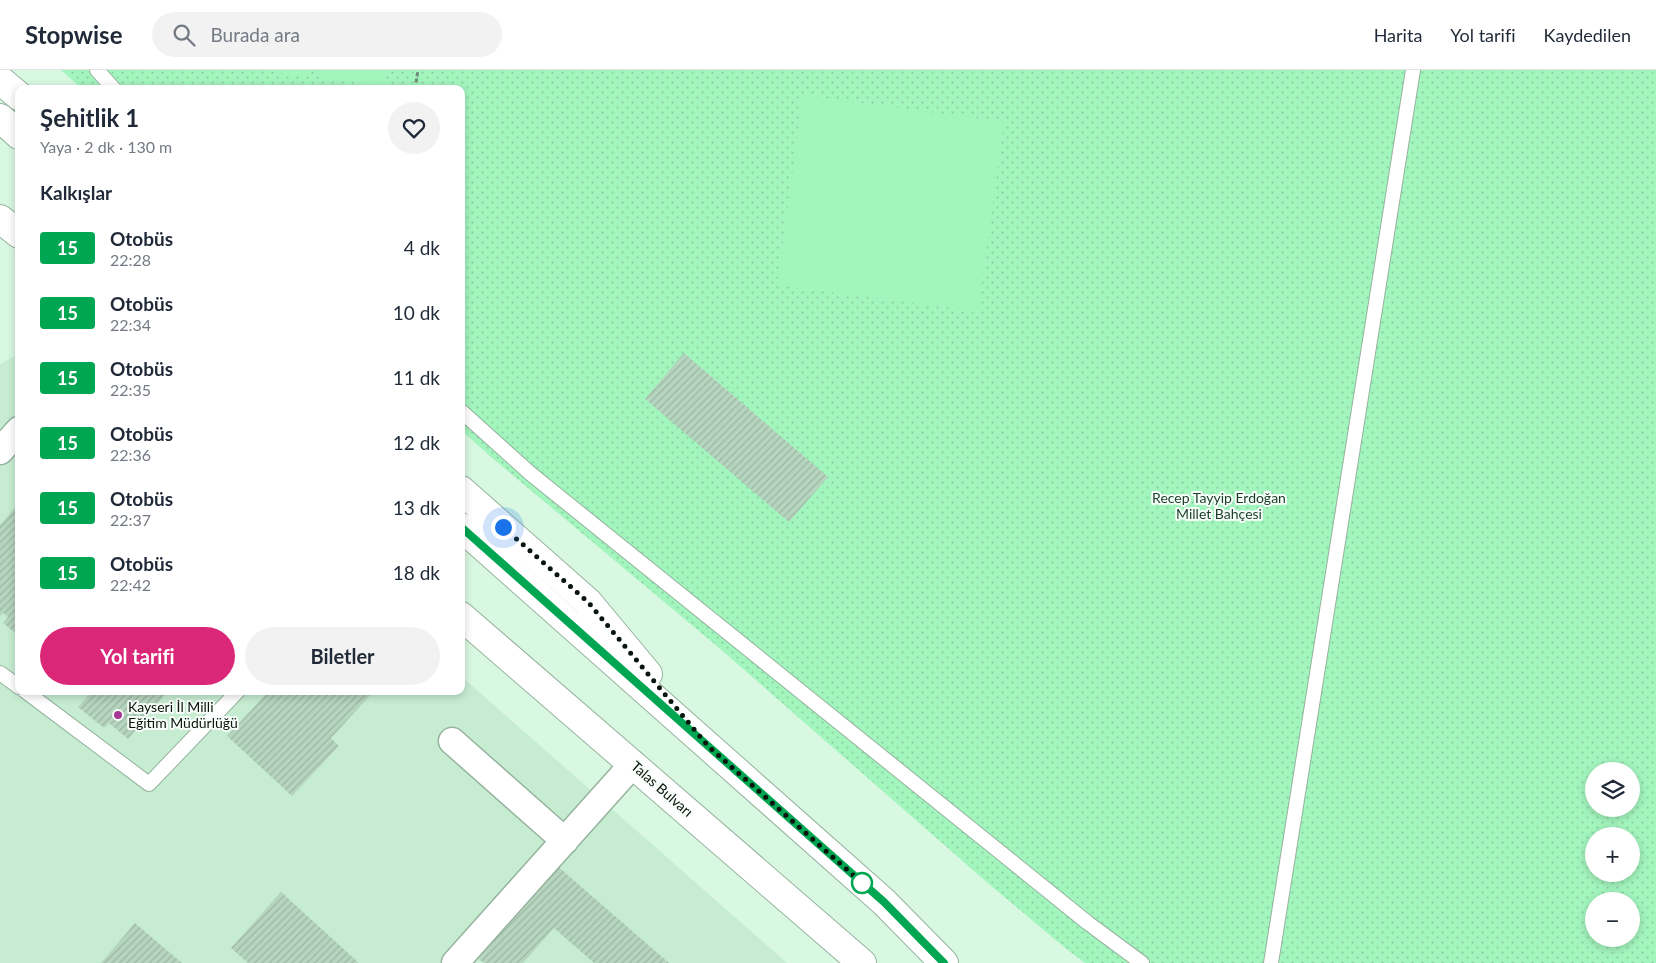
<!DOCTYPE html>
<html lang="tr">
<head>
<meta charset="utf-8">
<style>
	:root { --surface:#fff; --page:#f2f2f3; --text:#1f2937; --muted:#747a83; --line:#e0e1e3; --accent:#db2777 }
	body { margin:0; font-family:Lato,sans-serif; background:var(--page); color:var(--text); height:100vh; display:flex; flex-direction:column; font-size:19px; white-space:nowrap }
	* { box-sizing:border-box; margin:0 }
	p { font-size:16px; color:var(--muted) }
	.icon { flex:none; width:28px; height:28px; fill:none; stroke:currentColor; stroke-width:2; stroke-linecap:round; stroke-linejoin:round }
	.map { position:relative; flex:1; overflow:hidden }
	.sheet { position:absolute; left:15px; top:15px; width:450px; height:610px; display:flex; flex-direction:column; background:var(--surface); border-radius:10px; box-shadow:0 2px 8px #0003 }
	.sheet>* { flex:none }
	.badge { padding:0 10px; border-radius:4px; font-size:18px; line-height:32px }
	.tools { position:absolute; left:1585px; top:692px; display:grid; gap:10px }
	.tools a { display:grid; place-items:center; width:55px; height:55px; border-radius:50%; background:var(--surface); box-shadow:0 2px 8px #0003; font-size:25px }
	.you { position:absolute; width:25px; height:25px; margin:-12px; border:4px solid #fff; border-radius:50%; background:#1a73e8; box-shadow:0 0 0 8px #1a73e833 }
	.map>.badge { position:absolute; translate:-50% -50%; box-shadow:0 0 0 2px #fff }
	h2 { padding:0 25px; font-size:19px; line-height:45px }
	.round { display:grid; place-items:center; flex:none; width:52px; height:52px; border-radius:26px; background:var(--page) }
	.headline { display:flex; align-items:center; justify-content:space-between; height:85px; padding:0 25px }
	h1 { font-size:24px; font-weight:700; line-height:38px }
	.cta { display:flex; gap:10px; margin-top:auto; padding:10px 25px }
	.cta a { flex:1; height:58px; border-radius:30px; background:var(--accent); color:#fff; font-size:20px; font-weight:700; line-height:58px; text-align:center }
	.cta a+a { background:var(--page); color:var(--text) }
	ul { padding:0; list-style:none }
	li { display:flex; align-items:center; gap:15px; height:65px; padding:0 25px }
	li div { flex:1 }
	li b { display:block; font-size:19px }
	li em { font-style:normal }
	li .badge { min-width:55px; font-weight:700; text-align:center }
	header { display:flex; align-items:center; gap:30px; box-sizing:border-box; height:70px; padding:0 25px; background:var(--surface); border-bottom:1px solid var(--line) }
	header strong { font-size:24px }
	nav { display:flex; gap:28px; margin-inline-start:auto; font-size:18px }
	.search { width:350px; height:45px; background:var(--page); display:flex; align-items:center; gap:12px; box-sizing:border-box; padding:0 18px; border-radius:28px; color:var(--muted); font-size:19px }
	.map>svg:first-child { display:block }
</style>
</head>
<body>
<header>
<strong>Stopwise</strong>
<div class="search"><svg class="icon" aria-label="search" viewBox="0 0 24 24"><circle cx="10" cy="10" r="6"/><path d="M15 15l6 6"/></svg>Burada ara</div>
<nav><a>Harita</a><a>Yol tarifi</a><a>Kaydedilen</a></nav>
</header>
<div class="map">
<svg width="1656" height="893" viewBox="0 0 1656 893">
	<defs>
		<pattern id="park-dots" width="8" height="8" patternUnits="userSpaceOnUse" patternTransform="scale(1.25)"><rect width="8" height="8" fill="#a3f5be"/><path d="M2 2h.1M6 6h.1" fill="none" stroke="#8bd1a2" stroke-width="1.8" stroke-linecap="round"/></pattern>
		<pattern id="building-hatch" width="6" height="6" patternUnits="userSpaceOnUse" patternTransform="scale(1.25)"><rect width="6" height="6" fill="#b6d5bf"/><path d="M-1 1l2-2M0 6l6-6M5 7l2-2" fill="none" stroke="#9bb6a3"/></pattern>
	</defs>
	<rect width="100%" height="100%" fill="#d8f8e1"/>
	<!-- built -->
	<path fill="#c6edd2" d="M 19,284 L 19,621 L 461,621 L 461,606 L 787,893 L 0,893 L 0,294 Z"/>
	<!-- park -->
	<path fill="url(#park-dots)" fill-rule="evenodd" d="M 61,0 L 1656,0 L 1656,893 L 1085,893 L 1064,877 L 990,815 L 718,577 L 491,387 L 461,360 L 461,19 L 82,19 ZM 1594,701 L 1631,701 L 1631,739 L 1594,739 ZM 1594,766 L 1631,766 L 1631,804 L 1594,804 ZM 1594,831 L 1631,831 L 1631,869 L 1594,869 Z"/>
	<!-- pitch -->
	<path fill="#a3f5be" d="M 262,0 L 312,0 L 311,7 Z
		M 318,0 L 385,0 L 383,16 L 317,7 Z
		M 803,25 L 1004,52 L 978,241 L 777,215 Z"/>
	<!-- building -->
	<path fill="url(#building-hatch)" d="M 684,283 L 828,407 L 789,452 L 645,329 Z
		M 19,433 L 19,566 L 3,553 L 8,547 L 3,543 L 0,546 L 0,455 Z
		M 92,621 L 168,621 L 128,669 L 109,653 L 104,658 L 78,637 Z
		M 269,621 L 281,621 L 282,623 L 284,621 L 374,621 L 331,668 L 339,676 L 292,726 L 227,666 Z
		M 555,794 L 669,893 L 594,893 L 554,858 L 523,893 L 484,893 L 475,886 Z
		M 281,822 L 359,893 L 248,893 L 231,878 Z
		M 135,853 L 182,893 L 101,893 Z"/>
	<g fill="none" stroke-linecap="round" stroke-linejoin="round">
		<defs>
			<path id="lane" d="M 97,0 L 114,19
				M 461,341 L 531,404 L 1088,853 L 1142,893
				M 0,603 L 19,617
				M 25,621 L 149,714 L 238,621
				M 1271,893 L 1413,0"/>
			<path id="street" d="M 0,381 L 19,360
				M 452,671 L 565,771
				M 455,893 L 633,694"/>
			<path id="primary" d="M 0,10 L 19,26
				M 0,48 L 19,65
				M 0,149 L 19,164
				M 461,420 L 588,532 L 648,604
				M 461,457 L 884,832 L 944,893
				M 461,546 L 862,893"/>
		</defs>
		<!-- lane casing -->
		<use href="#lane" stroke="#95b39e" stroke-width="16"/>
		<!-- street casing -->
		<use href="#street" stroke="#95b39e" stroke-width="29"/>
		<!-- primary casing -->
		<use href="#primary" stroke="#95b39e" stroke-width="30"/>
		<!-- path -->
		<path stroke="#738879" stroke-width="3" stroke-dasharray="4 2.5" stroke-linecap="butt" d="M 415,19 L 418,0"/>
		<!-- lane -->
		<use href="#lane" stroke="#fff" stroke-width="14"/>
		<!-- street -->
		<use href="#street" stroke="#fff" stroke-width="26"/>
		<!-- primary -->
		<use href="#primary" stroke="#fff" stroke-width="28"/>
	</g>
	<g fill="none" stroke-linecap="round" stroke-linejoin="round">
		<defs>
			<path id="line" d="M 461,457 L 884,832 L 944,893"/>
		</defs>
		<!-- line casing -->
		<use href="#line" stroke="#fff" stroke-width="11"/>
		<!-- line -->
		<use href="#line" stroke="#00a651" stroke-width="8"/>
		<!-- walk -->
		<path stroke="#0a150e" stroke-width="5" stroke-dasharray="0 9" d="M 503,457 L 588,532 L 708,676 L 862,813"/>
	</g>
	<!-- markers -->
	<circle fill="#a63795" stroke="#f7fdf9" stroke-width="2" cx="118" cy="645" r="5"/>
	<circle fill="#fff" stroke="#00a651" stroke-width="2.5" cx="862" cy="813" r="10"/>
	<g text-anchor="middle" stroke-width="4" stroke-linejoin="round" paint-order="stroke">
		<!-- park labels -->
		<g font-size="14" fill="#1a3e28" stroke="#f7fdf9">
			<text x="1219" y="433">Recep Tayyip Erdoğan<tspan x="1219" dy="16">Millet Bahçesi</tspan></text>
		</g>
		<!-- poi labels -->
		<g font-size="14" fill="#0a150e" stroke="#f7fdf9" text-anchor="start">
			<text x="128" y="642">Kayseri İl Milli<tspan x="128" dy="16">Eğitim Müdürlüğü</tspan></text>
		</g>
		<!-- street labels -->
		<g font-size="14" fill="#0a150e" stroke="#f7fdf9">
			<text transform="translate(662 719) rotate(41)" y="5">Talas Bulvarı</text>
		</g>
	</g>
</svg>
<div class="tools">
<a><svg class="icon" aria-label="layers" viewBox="0 0 24 24"><path d="M12 4l9 5-9 5-9-5zM3 14l9 5 9-5"/></svg></a>
<a>+</a>
<a>−</a>
</div>
<div class="you" style="left:503px;top:457px"></div>
<section class="sheet">
<div class="headline"><div><h1>Şehitlik 1</h1><p>Yaya · 2 dk · 130 m</p></div><a class="round"><svg class="icon" aria-label="heart" viewBox="0 0 24 24"><path d="M12 20l-8-8c-3-5 5-10 8-4 3-6 11-1 8 4z"/></svg></a></div>
<h2>Kalkışlar</h2>
<ul>
<li><span class="badge" style="background:#00a651;color:#fff">15</span><div><b>Otobüs</b><p>22:28</p></div><em>4 dk</em></li>
<li><span class="badge" style="background:#00a651;color:#fff">15</span><div><b>Otobüs</b><p>22:34</p></div><em>10 dk</em></li>
<li><span class="badge" style="background:#00a651;color:#fff">15</span><div><b>Otobüs</b><p>22:35</p></div><em>11 dk</em></li>
<li><span class="badge" style="background:#00a651;color:#fff">15</span><div><b>Otobüs</b><p>22:36</p></div><em>12 dk</em></li>
<li><span class="badge" style="background:#00a651;color:#fff">15</span><div><b>Otobüs</b><p>22:37</p></div><em>13 dk</em></li>
<li><span class="badge" style="background:#00a651;color:#fff">15</span><div><b>Otobüs</b><p>22:42</p></div><em>18 dk</em></li>
</ul>
<div class="cta"><a>Yol tarifi</a><a>Biletler</a></div>
</section>
</div>
</body>
</html>
